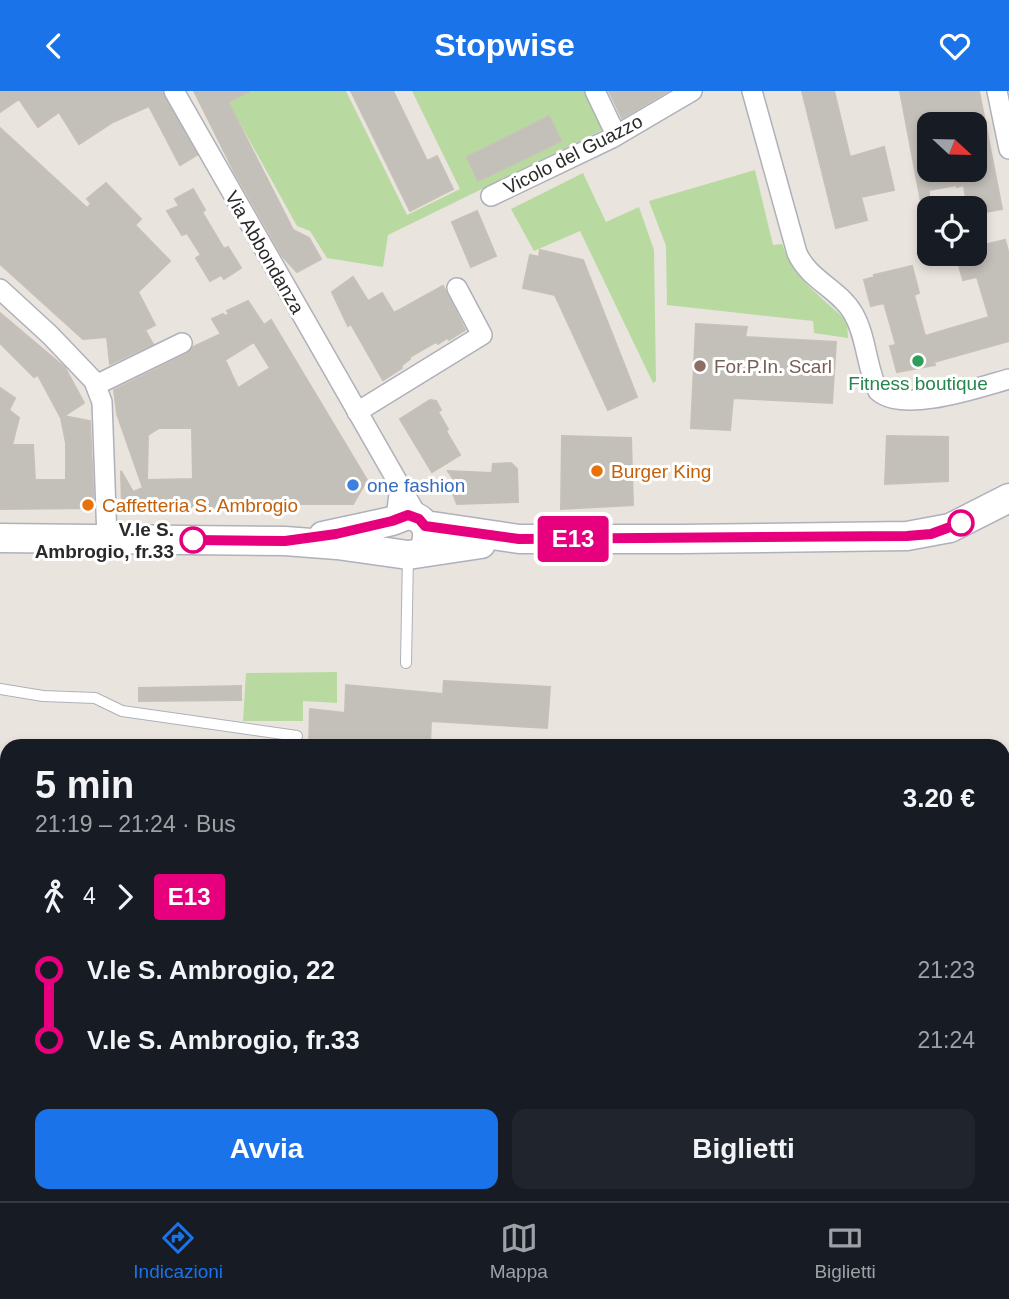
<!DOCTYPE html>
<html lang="it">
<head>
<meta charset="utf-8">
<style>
	:root { --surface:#171b24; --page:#20242c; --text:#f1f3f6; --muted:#9ea1a6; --line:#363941; --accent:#1a73e8 }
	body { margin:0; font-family:Helvetica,sans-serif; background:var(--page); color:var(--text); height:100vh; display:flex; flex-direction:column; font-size:26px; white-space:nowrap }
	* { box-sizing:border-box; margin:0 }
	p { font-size:23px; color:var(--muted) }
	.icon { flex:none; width:38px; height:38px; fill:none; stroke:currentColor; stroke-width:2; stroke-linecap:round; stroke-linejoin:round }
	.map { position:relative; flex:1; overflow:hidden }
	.panel { position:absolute; left:0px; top:648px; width:1010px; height:464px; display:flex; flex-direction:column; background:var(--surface); border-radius:21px 21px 0 0; box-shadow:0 4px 10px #0003 }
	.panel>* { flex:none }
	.badge { padding:0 14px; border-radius:5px; font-size:24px; line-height:46px }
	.needle { width:46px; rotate:112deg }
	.buttons { position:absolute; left:917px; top:21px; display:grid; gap:14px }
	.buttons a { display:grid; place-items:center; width:70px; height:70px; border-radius:14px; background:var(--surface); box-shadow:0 4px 10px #0003; font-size:35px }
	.map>.badge { position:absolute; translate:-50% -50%; box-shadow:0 0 0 4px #fff }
	.legs { display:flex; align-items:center; gap:10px; height:77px; padding:0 35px; font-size:23px }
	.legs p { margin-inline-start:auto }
	.overview { display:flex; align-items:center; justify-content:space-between; height:119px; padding:0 35px }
	h1 { font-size:38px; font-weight:600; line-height:52px }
	.button { display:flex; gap:14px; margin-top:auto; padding:14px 35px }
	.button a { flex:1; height:80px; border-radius:14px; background:var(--accent); color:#fff; font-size:28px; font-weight:600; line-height:80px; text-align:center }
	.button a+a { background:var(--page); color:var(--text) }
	ul { padding:0 35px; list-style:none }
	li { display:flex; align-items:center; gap:24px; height:70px; font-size:26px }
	li i { display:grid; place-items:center; width:10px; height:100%; margin:0 9px; background:currentColor }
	li i::after { content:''; width:18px; height:18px; margin:-9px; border:5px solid; border-radius:50%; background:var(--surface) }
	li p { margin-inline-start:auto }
	li:first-child i { background:linear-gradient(#0000 50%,currentColor 0) }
	li:last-child i { background:linear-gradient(currentColor 50%,#0000 0) }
	header { display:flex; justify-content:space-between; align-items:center; height:91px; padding:0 35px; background:var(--accent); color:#fff; font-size:32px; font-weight:600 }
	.tabs { display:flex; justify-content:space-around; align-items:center; height:98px; border-top:2px solid var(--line); background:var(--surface); font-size:19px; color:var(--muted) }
	.tabs a { display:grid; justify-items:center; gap:4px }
	.tabs .selected { color:var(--accent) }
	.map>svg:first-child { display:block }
</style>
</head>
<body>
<header><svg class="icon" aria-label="back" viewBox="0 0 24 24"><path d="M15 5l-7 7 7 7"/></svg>Stopwise<svg class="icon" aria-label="heart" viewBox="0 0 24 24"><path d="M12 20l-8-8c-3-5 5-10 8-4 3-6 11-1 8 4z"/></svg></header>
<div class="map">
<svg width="1009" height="1110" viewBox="0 0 1009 1110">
	<rect width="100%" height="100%" fill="#eae4de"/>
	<!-- industrial -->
	<path fill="#dfdee4" d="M 1003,1061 L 1009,1064 L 1009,1110 L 194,1110 L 260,1104 L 1003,1104 Z"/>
	<!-- green -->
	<path fill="#b8daa1" d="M 222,0 L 346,0 L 407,124 L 460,98 L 412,0 L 586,0 L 604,38 L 388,144 L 383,176 L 327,167 L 310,140 L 297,135 Z
		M 755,79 L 773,154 L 782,153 C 794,187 821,206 847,230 L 848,247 L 814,242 L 813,230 L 667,214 L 666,155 L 649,110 Z
		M 583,82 L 606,131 L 639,116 L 654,159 L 656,290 L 653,292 L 580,140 L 534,160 L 511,118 Z
		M 337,581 L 337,612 L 303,610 L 303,630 L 243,630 L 246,582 Z
		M 1009,804 L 1009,950 L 1003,955 L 1003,811 Z"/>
	<!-- building -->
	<path fill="#c3bfb9" stroke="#c6c0b8" stroke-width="2" fill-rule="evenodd" d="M 0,0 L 162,0 L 197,64 L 180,74 L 149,15 L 113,31 L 79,53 L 59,21 L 38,36 L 19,8 L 0,21 Z
		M 194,0 L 250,0 L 228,11 L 293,139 L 309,147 L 321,168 L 297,181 L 283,166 L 235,82 Z
		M 351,0 L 393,0 L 427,70 L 437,65 L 453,98 L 410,120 Z
		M 609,0 L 668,0 L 622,27 Z
		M 802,0 L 834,0 L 850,66 L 884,56 L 894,99 L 861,106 L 867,129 L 836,137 Z
		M 900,0 L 979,0 L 1002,118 L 975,123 L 975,117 L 971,117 L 969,108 L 966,108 L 964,94 L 957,96 L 957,94 L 929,99 L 929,115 L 922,116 ZM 929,33 L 975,33 L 975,79 L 929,79 Z
		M 549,25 L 561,50 L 478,90 L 467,66 Z
		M 0,37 L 87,117 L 91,113 L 87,108 L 106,92 L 141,128 L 135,134 L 170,170 L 138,201 L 155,234 L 145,239 L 153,253 L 110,273 L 107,246 L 83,248 L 0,173 Z
		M 193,98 L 205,119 L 202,121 L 224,158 L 228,156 L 241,177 L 224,188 L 221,184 L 210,190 L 196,167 L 201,164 L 187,142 L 182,144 L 167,120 L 179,115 L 175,108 Z
		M 477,120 L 496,165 L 471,176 L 452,131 Z
		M 1005,149 L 1009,164 L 1009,250 L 934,271 L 935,274 L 897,281 L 890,255 L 896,254 L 884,212 L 871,215 L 864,189 L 875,186 L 874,184 L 912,175 L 919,202 L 914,204 L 925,245 L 989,226 L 977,186 L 963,189 L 956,163 L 975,163 L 975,156 Z
		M 540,159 L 583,169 L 637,306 L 608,319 L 555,204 L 523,197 L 530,164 L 539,166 Z
		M 353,186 L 368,210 L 382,202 L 394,222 L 443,195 L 465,239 L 449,249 L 447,247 L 438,253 L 436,251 L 410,266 L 410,268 L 401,275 L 402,277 L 383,289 L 351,233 L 348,235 L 332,201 Z
		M 248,210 L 264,234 L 271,229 L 367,389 L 353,413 L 244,413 L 244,417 L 122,416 L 121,380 L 133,401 L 143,397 L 117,323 L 114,299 L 187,263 L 193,256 L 221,243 L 212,228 L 223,223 L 225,225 L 229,223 L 227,220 ZM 254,251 L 270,277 L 238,297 L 225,269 ZM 159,337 L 192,337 L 193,388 L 147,389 L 148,344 Z
		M 0,222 L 65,277 L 84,312 L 64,325 L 90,330 L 94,417 L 0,418 L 0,297 L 15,307 L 9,319 L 19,327 L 12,354 L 33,354 L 35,389 L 66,389 L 66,352 L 61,327 L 38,284 L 34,286 L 0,252 Z
		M 696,233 L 747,236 L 745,246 L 836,251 L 832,312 L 733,307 L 730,339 L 691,337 Z
		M 430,309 L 436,310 L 441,319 L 438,321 L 448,338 L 446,340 L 460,364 L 432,381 L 400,328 Z
		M 562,345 L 631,347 L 633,414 L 561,418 Z
		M 887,345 L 948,346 L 948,390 L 885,393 Z
		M 511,372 L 517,378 L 518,411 L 457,413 L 452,400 L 458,395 L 448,380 L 492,382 L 493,373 Z
		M 444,590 L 550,596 L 547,637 L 431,630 L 430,654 L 309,653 L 310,618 L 345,622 L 346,594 L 443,603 Z
		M 241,595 L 241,609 L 139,610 L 139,597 Z"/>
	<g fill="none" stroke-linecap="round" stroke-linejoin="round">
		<defs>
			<path id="service" d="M 406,572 L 408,465
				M 0,598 L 43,605 L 95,607 L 122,620 L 297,645"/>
			<path id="minor" d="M 174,0 L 400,395
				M 595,0 L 616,44
				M 752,0 L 797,162 C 809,189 839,198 853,222 C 867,246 866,276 878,300 C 903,323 980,296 1009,288
				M 997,0 L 1009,58
				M 491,105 L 612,47 L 692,0
				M 0,198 L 50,244 L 94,290 L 102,311 L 107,448
				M 96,294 L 182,252
				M 357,321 L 482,244 L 457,197
				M 396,427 L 400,395 L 419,428
				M 1003,839 L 1009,836"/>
			<path id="secondary" d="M 425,434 L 519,448 L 681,448 L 907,445 L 950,437 L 1009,407
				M 323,445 L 392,430 L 408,424 C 423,426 430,437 426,452
				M 0,447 L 285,450 L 337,454 L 408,464 L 481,453"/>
			<path id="primary" d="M 1003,769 L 1009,759
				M 0,1091 L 7,1089"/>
			<path id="motorway" d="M 1003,985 L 1009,983
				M 93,1110 L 117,1104
				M 222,1110 L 257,1104"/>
		</defs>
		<!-- service casing -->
		<use href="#service" stroke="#aeb1b9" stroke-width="12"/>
		<!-- minor casing -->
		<use href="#minor" stroke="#aeb1b9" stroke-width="22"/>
		<!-- secondary casing -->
		<use href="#secondary" stroke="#aeb1b9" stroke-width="31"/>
		<!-- primary casing -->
		<use href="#primary" stroke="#c3c3c3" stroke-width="34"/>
		<!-- motorway casing -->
		<use href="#motorway" stroke="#c3c3c3" stroke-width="39"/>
		<!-- service -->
		<use href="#service" stroke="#fff" stroke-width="10"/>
		<!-- minor -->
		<use href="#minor" stroke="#fff" stroke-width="19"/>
		<!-- secondary -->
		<use href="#secondary" stroke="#fff" stroke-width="28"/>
		<!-- primary -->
		<use href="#primary" stroke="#e0bf6e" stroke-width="32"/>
		<!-- motorway -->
		<use href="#motorway" stroke="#eb9a69" stroke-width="37"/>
		<!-- rail -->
		<path stroke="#a1a5b2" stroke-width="5" d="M 0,684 L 7,685
			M 1003,706 L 1009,705
			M 0,709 L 7,709
			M 0,745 L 7,744
			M 1003,745 L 1009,746
			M 1003,756 L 1009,757"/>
	</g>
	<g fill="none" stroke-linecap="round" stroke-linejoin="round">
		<defs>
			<path id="line-1" d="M 193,449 L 285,450 L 336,443 L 392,430 L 408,424 L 419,428 L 425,435 L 519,448 L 907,445 L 931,443 L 961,432"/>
		</defs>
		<!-- line-1 casing -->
		<use href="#line-1" stroke="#fff" stroke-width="16"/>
		<!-- line-1 -->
		<use href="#line-1" stroke="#e6007e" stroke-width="10"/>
	</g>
	<!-- markers -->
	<circle fill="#2e9e5b" stroke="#fff" stroke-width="2.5" cx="918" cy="270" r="7"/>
	<circle fill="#8d6e63" stroke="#fff" stroke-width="2.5" cx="700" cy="275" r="7"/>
	<g fill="#e8710a" stroke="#fff" stroke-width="2.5">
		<circle cx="597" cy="380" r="7"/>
		<circle cx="88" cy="414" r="7"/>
	</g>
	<circle fill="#3f7fe0" stroke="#fff" stroke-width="2.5" cx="353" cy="394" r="7"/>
	<g fill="#fff" stroke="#e6007e" stroke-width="3.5">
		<circle cx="961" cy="432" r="12"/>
		<circle cx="193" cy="449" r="12"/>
	</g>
	<g text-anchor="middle" stroke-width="6" stroke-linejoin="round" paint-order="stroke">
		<!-- street labels -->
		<g font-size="19" fill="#2a2a2a" stroke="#fff">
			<text transform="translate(573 63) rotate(-27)" y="7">Vicolo del Guazzo</text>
			<text transform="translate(265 161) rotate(60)" y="7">Via Abbondanza</text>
		</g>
		<!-- education labels -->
		<g font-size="19" fill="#785e54" stroke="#fff" text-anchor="start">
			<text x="714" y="282">For.P.In. Scarl</text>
		</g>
		<!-- leisure labels -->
		<g font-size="19" fill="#27864d" stroke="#fff">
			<text x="918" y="299">Fitness boutique</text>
		</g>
		<!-- food labels -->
		<g font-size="19" fill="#c56008" stroke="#fff" text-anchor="start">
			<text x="611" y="387">Burger King</text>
			<text x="102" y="421">Caffetteria S. Ambrogio</text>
		</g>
		<!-- shop labels -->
		<g font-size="19" fill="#366cbe" stroke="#fff" text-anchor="start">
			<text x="367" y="401">one fashion</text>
		</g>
		<!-- stop labels -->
		<g font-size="19" font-weight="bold" fill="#2a2a2a" stroke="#fff" text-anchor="end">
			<text x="174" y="445">V.le S.<tspan x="174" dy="22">Ambrogio, fr.33</tspan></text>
		</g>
	</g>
</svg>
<div class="buttons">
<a><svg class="needle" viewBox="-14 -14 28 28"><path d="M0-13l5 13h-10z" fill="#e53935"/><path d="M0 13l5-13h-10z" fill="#9ea1a6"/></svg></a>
<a><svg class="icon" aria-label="locate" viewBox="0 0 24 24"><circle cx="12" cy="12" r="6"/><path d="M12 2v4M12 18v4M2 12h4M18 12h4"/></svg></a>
</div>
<b class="badge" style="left:573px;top:448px;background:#e6007e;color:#fff">E13</b>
<section class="panel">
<div class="overview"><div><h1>5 min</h1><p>21:19 – 21:24 · Bus</p></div><b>3.20 €</b></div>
<div class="legs"><svg class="icon" aria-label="walk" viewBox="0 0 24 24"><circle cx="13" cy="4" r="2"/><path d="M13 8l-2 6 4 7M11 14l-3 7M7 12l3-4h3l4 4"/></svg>4<svg class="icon" aria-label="forward" viewBox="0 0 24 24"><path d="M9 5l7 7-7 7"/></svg><b class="badge" style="background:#e6007e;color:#fff">E13</b></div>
<ul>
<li><i style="color:#e6007e"></i><b>V.le S. Ambrogio, 22</b><p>21:23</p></li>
<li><i style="color:#e6007e"></i><b>V.le S. Ambrogio, fr.33</b><p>21:24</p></li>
</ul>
<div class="button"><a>Avvia</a><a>Biglietti</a></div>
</section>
</div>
<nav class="tabs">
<a class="selected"><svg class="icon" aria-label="directions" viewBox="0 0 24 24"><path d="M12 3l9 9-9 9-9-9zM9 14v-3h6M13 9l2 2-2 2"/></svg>Indicazioni</a>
<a><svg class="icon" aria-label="map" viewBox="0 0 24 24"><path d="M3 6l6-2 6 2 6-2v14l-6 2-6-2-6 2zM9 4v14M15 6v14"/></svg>Mappa</a>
<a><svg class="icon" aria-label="tickets" viewBox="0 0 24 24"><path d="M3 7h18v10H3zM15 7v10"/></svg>Biglietti</a>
</nav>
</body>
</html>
